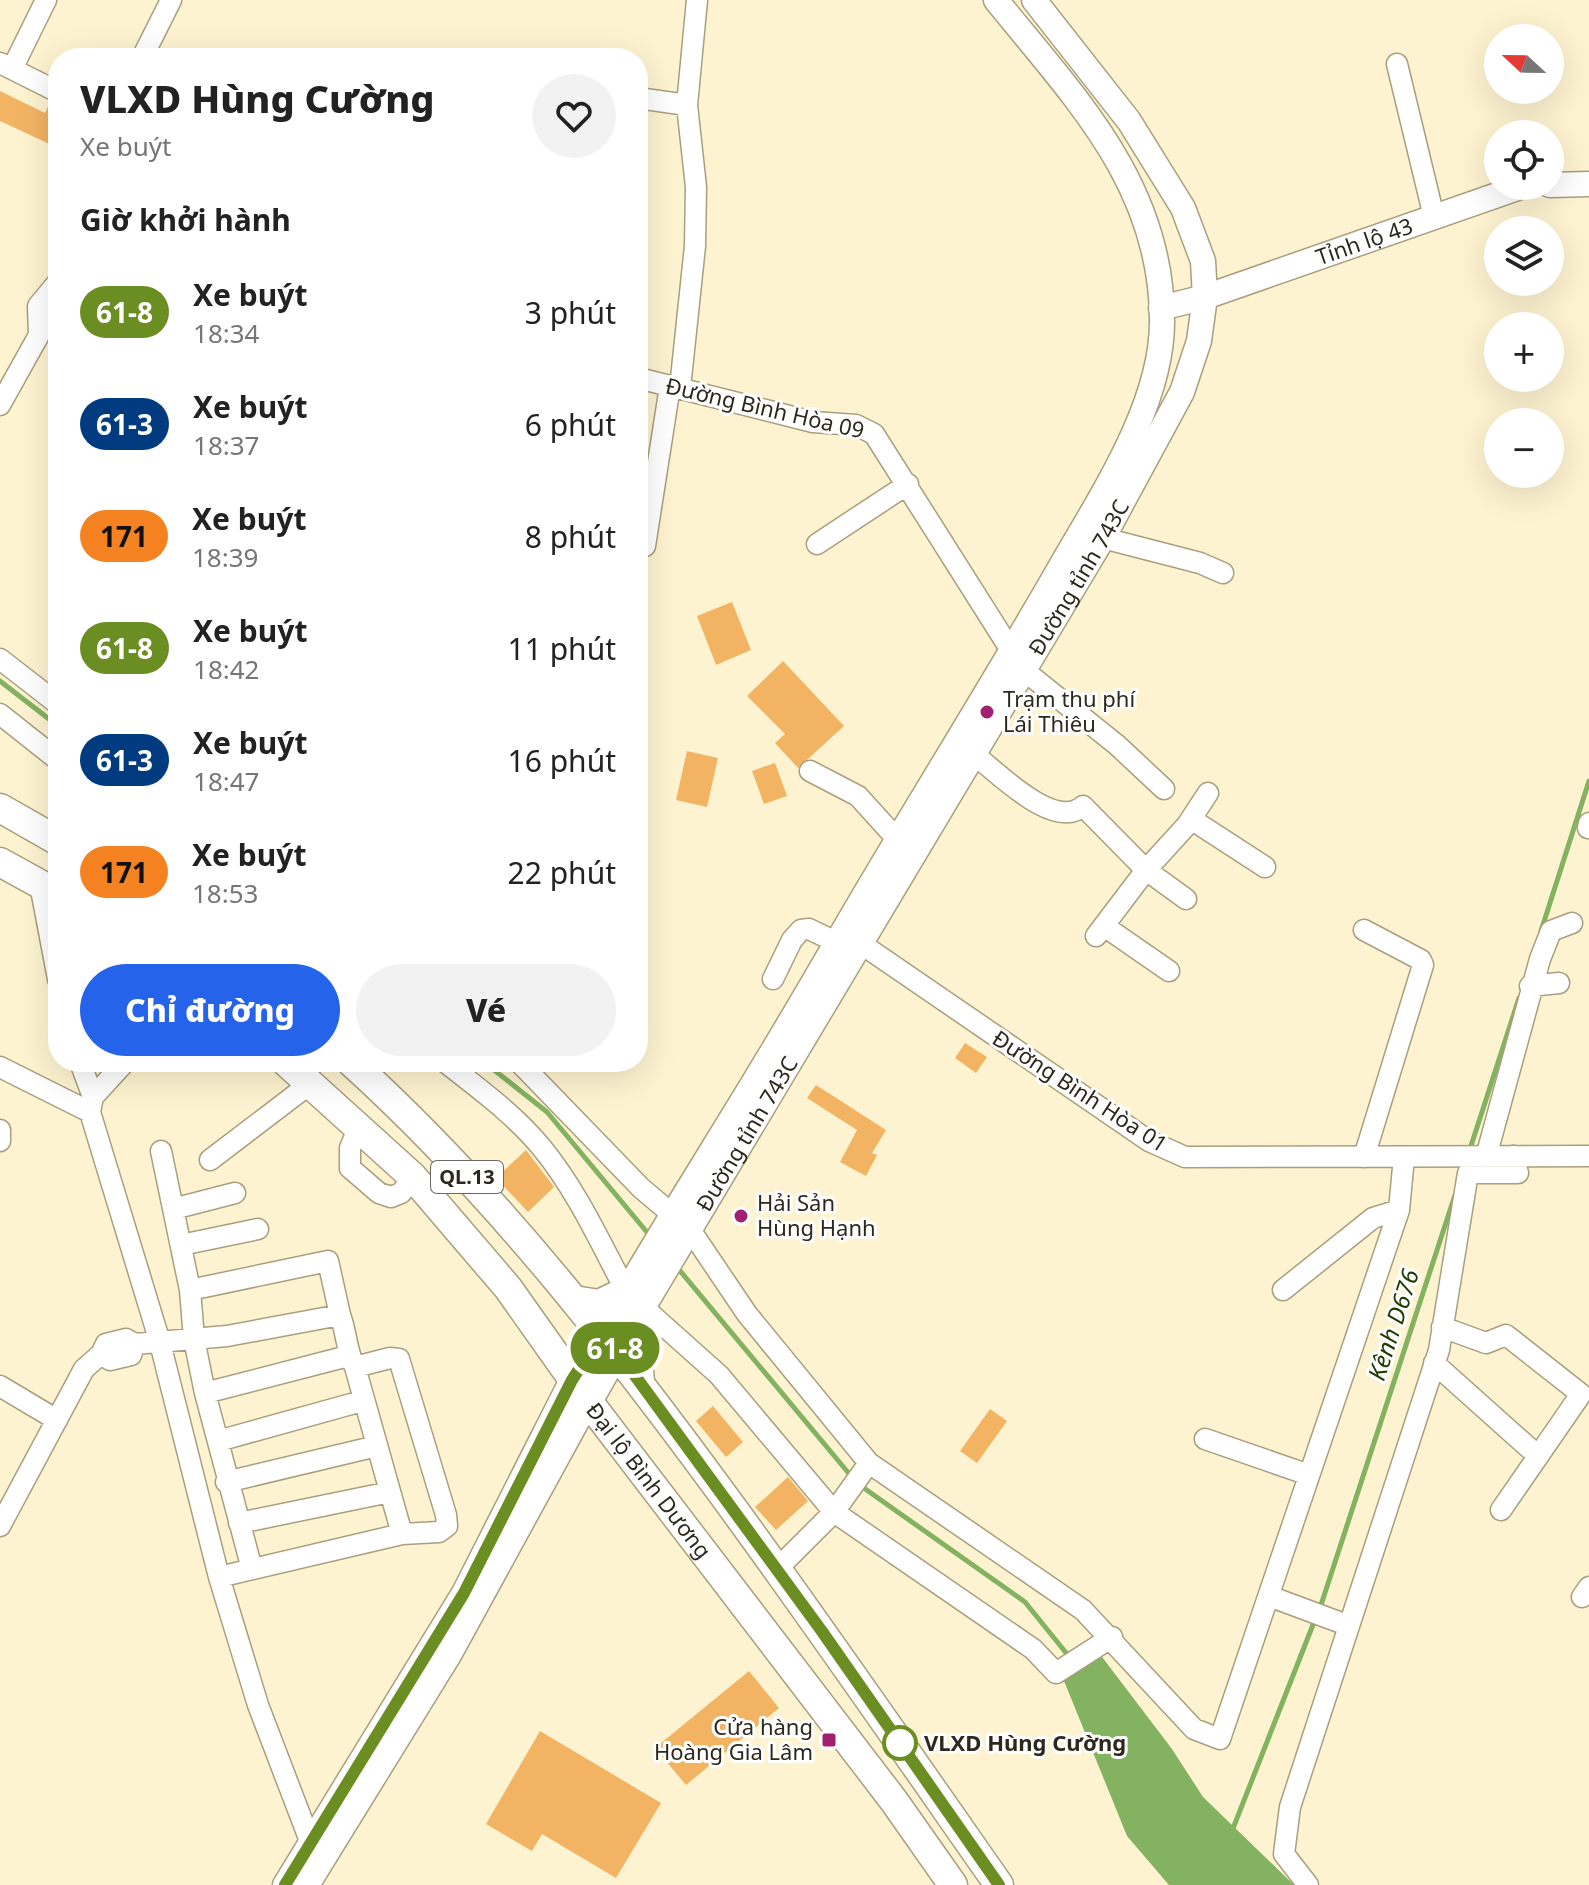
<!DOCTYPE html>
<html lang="vi">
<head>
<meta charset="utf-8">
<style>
	:root { --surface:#fff; --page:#f2f2f2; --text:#222; --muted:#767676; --accent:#2563eb }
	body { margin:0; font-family:"Noto Sans",sans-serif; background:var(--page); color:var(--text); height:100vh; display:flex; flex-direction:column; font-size:30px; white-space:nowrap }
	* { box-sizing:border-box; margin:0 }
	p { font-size:26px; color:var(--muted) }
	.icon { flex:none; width:44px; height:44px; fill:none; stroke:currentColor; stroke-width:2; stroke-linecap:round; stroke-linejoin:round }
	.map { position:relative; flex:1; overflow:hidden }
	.side { position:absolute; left:48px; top:48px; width:600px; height:1024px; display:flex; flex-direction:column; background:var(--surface); border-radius:32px; box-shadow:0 8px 32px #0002 }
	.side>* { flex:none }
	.badge { padding:0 16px; border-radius:26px; font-size:28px; line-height:52px }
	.needle { width:52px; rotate:292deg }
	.buttons { position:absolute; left:1484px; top:24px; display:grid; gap:16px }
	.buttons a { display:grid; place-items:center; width:80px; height:80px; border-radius:50%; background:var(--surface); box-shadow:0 8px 32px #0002; font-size:40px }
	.map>.badge { position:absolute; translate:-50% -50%; box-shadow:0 0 0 4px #fff }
	h2 { padding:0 32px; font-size:30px; line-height:72px }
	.round { display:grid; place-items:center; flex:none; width:84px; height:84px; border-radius:42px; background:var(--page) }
	.headline { display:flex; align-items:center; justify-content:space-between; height:136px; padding:0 32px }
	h1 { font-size:38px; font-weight:800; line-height:60px }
	.action { display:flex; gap:16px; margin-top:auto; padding:16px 32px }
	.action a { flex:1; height:92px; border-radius:48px; background:var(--accent); color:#fff; font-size:32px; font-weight:800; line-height:92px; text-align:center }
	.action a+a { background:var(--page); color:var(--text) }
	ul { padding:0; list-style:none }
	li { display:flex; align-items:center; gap:24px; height:112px; padding:0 32px }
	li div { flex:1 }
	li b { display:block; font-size:30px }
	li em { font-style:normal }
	li .badge { min-width:88px; font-weight:700; text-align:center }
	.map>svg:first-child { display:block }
</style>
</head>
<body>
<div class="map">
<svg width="1589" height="1885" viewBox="0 0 1589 1885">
	<rect width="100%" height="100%" fill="#fef3d0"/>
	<!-- water -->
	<path fill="#83b261" d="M 1093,1645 L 1172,1749 L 1203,1797 L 1294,1885 L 1169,1885 L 1127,1836 L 1060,1671 Z"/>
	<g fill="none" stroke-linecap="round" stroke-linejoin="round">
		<!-- stream -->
		<path stroke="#83b261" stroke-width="5" d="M 0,681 L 58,726
			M 1541,931 L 1589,781
			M 484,1062 L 547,1112 L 651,1237
			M 1469,1152 L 1519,998
			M 676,1266 L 851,1476
			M 861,1486 L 1025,1602 L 1071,1659
			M 1320,1608 L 1455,1195
			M 1232,1831 L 1316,1617"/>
	</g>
	<!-- building -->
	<path fill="#f2b363" d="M 0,91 L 45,113 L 50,102 L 58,105 L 58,148 L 0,121 Z
		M 732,602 L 751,650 L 716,665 L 697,616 Z
		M 783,661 L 844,726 L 798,768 L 775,743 L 785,734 L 747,696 Z
		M 687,751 L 718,758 L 707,807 L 676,800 Z
		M 775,763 L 787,796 L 764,804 L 752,771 Z
		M 965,1043 L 987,1057 L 976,1073 L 955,1058 Z
		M 816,1085 L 886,1130 L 872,1153 L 877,1155 L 866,1176 L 840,1162 L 857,1130 L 807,1098 Z
		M 526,1150 L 554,1187 L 528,1212 L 496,1178 Z
		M 713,1406 L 743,1442 L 726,1457 L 696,1421 Z
		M 990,1409 L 1007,1421 L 977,1463 L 960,1451 Z
		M 788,1477 L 808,1501 L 776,1530 L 755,1507 Z
		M 749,1671 L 779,1708 L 686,1785 L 655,1748 Z
		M 540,1731 L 661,1803 L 616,1878 L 542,1834 L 532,1851 L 486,1824 Z"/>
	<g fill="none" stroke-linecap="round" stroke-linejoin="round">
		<defs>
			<path id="minor" d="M 142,58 L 171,0
				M 0,63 L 58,92
				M 1397,64 L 1434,217
				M 12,69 L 46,0
				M 638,98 L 687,105
				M 638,378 L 813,422 L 856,425 L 874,434 L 1012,652
				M 680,388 L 695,246 L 696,187 L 687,105 L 697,0
				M 0,405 L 39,335 L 38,306 L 58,282
				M 1103,538 L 1200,563 L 1223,573
				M 817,544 L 908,484
				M 645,546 L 670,386
				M 0,659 L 58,704
				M 1026,672 L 1117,745 L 1164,789
				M 0,714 L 58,760
				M 976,756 C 999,774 1055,831 1083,806 L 1146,870 L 1187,825 L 1208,793
				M 810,771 L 858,796 L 897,839
				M 1191,819 L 1265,867
				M 1588,828 L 1589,823
				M 40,884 L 58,979
				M 1104,926 L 1169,971
				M 1364,930 L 1421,960 L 1423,965 L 1364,1157
				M 1096,936 L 1146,870 L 1186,899
				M 860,943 L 1149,1141 L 1185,1157 L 1589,1156
				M 773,979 L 792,940 L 801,930 L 809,929 L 836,942
				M 1530,986 L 1559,983
				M 80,1062 L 93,1097 L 90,1112 L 159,1339 L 219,1577 L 258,1705 L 315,1854
				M 445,1062 C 479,1089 514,1114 542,1148 C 577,1191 600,1242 626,1291
				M 519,1062 L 641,1188 L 673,1215
				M 0,1067 L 90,1112
				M 93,1097 L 125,1062
				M 359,1126 L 350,1148 L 350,1168 L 379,1193 L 391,1197 L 401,1193 L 413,1177
				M 0,1130 L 0,1141
				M 161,1151 L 190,1290 L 194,1339 L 205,1393 L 252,1569
				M 1486,1157 L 1540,959 L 1551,931 L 1572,923
				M 210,1160 L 311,1083
				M 173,1209 L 235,1193
				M 691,1231 L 747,1314 L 869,1463 L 1083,1610 L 1194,1729 L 1220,1739 L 1399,1210 L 1404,1157
				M 181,1245 L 258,1229
				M 1283,1290 L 1373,1218 L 1399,1210
				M 644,1308 L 719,1375 L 834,1512 L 1033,1649 L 1056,1673 L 1112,1637
				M 1442,1327 L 1486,1343 L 1506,1335 L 1581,1394 L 1501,1510
				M 101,1354 L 110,1360 L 131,1355 L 135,1344
				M 1434,1363 L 1529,1448
				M 355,1367 L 390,1358 L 399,1359 L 446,1515 L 447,1526 L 439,1532 L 402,1534
				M 0,1386 L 57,1420
				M 205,1393 L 348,1356
				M 1205,1439 L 1309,1475
				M 218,1441 L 362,1401
				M 226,1482 L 377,1446
				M 239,1523 L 390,1492
				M 0,1526 L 84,1369 L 101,1354 L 106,1344 L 126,1339 L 135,1344 L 227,1336 L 340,1315 L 328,1261 L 190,1290
				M 777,1569 L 834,1512 L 869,1463
				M 219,1577 L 402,1534 L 355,1367 C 346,1351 347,1333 340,1315
				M 1269,1596 L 1347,1625
				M 1582,1597 L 1589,1587
				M 1308,1885 L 1284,1854 L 1290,1807 L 1439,1350 L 1468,1173 L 1518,1173 L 1513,1156"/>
			<g id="major">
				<path d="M 1550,185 L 1589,184"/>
				<path id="s1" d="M 1161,308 L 1205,297 L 1523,186"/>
				<path id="s2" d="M 635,1321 L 1103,538 L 1182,392 L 1199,341 L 1205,297 L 1203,261 L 1183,208 L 1129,121 L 1034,0"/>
				<path d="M 603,1332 C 655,1240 712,1152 766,1062 C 814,983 859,902 907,824 C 959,738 1011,653 1061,566 C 1101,496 1163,404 1162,320 C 1162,185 1075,98 996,0"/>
				<path d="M 285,1885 L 464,1593 L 572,1380"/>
				<path d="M 307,1885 L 449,1655 L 588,1401"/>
			</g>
			<g id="highway">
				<path d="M 0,808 L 58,841"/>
				<path d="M 0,862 L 58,894"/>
				<path id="s3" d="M 286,1062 L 413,1177 L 508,1288 L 588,1401 L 894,1801 L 953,1885"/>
				<path d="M 351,1062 C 500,1197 622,1356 740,1518 C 828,1639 913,1762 999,1885"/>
				<path d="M 574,1300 L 599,1304 L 626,1291"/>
				<path d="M 572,1380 L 603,1332"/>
				<path d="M 640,1382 L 637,1348 L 644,1308"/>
				<path d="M 588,1401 L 617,1350"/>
			</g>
		</defs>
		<!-- minor casing -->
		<use href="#minor" stroke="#a99e7d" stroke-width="23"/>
		<!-- major casing -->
		<use href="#major" stroke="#a99e7d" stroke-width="27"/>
		<!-- highway casing -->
		<use href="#highway" stroke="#a99e7d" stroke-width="31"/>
		<!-- minor -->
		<use href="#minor" stroke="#fff" stroke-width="20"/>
		<!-- major -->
		<use href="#major" stroke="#fff" stroke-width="24"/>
		<!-- highway -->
		<use href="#highway" stroke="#fff" stroke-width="28"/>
	</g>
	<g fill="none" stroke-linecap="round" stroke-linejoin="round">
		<defs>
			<path id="line" d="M 285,1885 L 464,1593 L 572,1380 L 603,1332 L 821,1630 L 999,1885"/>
		</defs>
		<!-- line casing -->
		<use href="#line" stroke="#fff" stroke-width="18"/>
		<!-- line -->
		<use href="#line" stroke="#6b8e23" stroke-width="12"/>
	</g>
	<!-- markers -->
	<g fill="#a22070" stroke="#fff" stroke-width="3">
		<circle cx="987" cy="712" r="8"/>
		<circle cx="741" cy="1216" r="8"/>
		<rect x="821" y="1732" width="16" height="16" rx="4"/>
	</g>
	<circle fill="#fff" stroke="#6b8e23" stroke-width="4" cx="900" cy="1743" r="16"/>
	<g text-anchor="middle" stroke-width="6" stroke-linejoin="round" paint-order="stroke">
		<!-- shield labels -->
		<rect fill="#fff" stroke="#6b685f" stroke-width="2" x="431" y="1161" width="72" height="32" rx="6"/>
		<g font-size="20" font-weight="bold" fill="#2c281b">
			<text x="467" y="1184">QL.13</text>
		</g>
		<!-- street labels -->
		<g font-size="22" fill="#2c281b" stroke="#fff">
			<text dy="8" stroke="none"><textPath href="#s1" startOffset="214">Tỉnh lộ 43</textPath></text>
			<text transform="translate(765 408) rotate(13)" y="8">Đường Bình Hòa 09</text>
			<text dy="8" stroke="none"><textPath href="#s2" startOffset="866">Đường tỉnh 743C</textPath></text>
			<text transform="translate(1080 1091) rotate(33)" y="8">Đường Bình Hòa 01</text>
			<text dy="8" stroke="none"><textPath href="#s2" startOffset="218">Đường tỉnh 743C</textPath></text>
			<text dy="8" stroke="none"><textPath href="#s3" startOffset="556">Đại lộ Bình Dương</textPath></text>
		</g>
		<!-- poi labels -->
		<g font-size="22" fill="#2c281b" stroke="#fff" text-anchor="start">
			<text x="1003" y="707">Trạm thu phí<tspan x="1003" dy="25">Lái Thiêu</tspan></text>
			<text x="757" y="1211">Hải Sản<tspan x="757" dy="25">Hùng Hạnh</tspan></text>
			<text x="813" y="1735" text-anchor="end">Cửa hàng<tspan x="813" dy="25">Hoàng Gia Lâm</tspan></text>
		</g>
		<!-- stop labels -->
		<g font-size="22" font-weight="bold" fill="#2c281b" stroke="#fff" text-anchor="start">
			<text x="924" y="1751">VLXD Hùng Cường</text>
		</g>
		<!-- water labels -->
		<g font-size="24" font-style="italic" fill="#203d01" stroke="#fff">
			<text transform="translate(1394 1325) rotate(-72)" y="8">Kênh D676</text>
		</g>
	</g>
</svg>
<div class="buttons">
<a><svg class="needle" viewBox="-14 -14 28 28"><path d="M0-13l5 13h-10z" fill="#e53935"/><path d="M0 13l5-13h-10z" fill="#767676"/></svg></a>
<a><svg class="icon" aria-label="locate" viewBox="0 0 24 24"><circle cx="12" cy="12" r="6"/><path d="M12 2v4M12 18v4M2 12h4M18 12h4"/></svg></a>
<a><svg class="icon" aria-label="layers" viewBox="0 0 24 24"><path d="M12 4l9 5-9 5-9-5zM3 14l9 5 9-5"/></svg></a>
<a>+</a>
<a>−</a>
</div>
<b class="badge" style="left:615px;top:1348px;background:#6b8e23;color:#fff">61-8</b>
<section class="side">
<div class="headline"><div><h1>VLXD Hùng Cường</h1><p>Xe buýt</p></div><a class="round"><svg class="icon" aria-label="heart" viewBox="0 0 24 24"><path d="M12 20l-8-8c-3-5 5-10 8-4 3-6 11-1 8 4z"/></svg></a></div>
<h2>Giờ khởi hành</h2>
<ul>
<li><span class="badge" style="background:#6b8e23;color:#fff">61-8</span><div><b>Xe buýt</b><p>18:34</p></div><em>3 phút</em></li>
<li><span class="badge" style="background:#003b80;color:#fff">61-3</span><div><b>Xe buýt</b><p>18:37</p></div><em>6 phút</em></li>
<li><span class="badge" style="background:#f58220;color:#111">171</span><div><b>Xe buýt</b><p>18:39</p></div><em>8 phút</em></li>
<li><span class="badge" style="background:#6b8e23;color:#fff">61-8</span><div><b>Xe buýt</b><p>18:42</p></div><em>11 phút</em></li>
<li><span class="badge" style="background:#003b80;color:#fff">61-3</span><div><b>Xe buýt</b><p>18:47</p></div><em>16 phút</em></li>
<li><span class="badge" style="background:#f58220;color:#111">171</span><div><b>Xe buýt</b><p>18:53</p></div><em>22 phút</em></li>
</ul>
<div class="action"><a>Chỉ đường</a><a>Vé</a></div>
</section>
</div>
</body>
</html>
